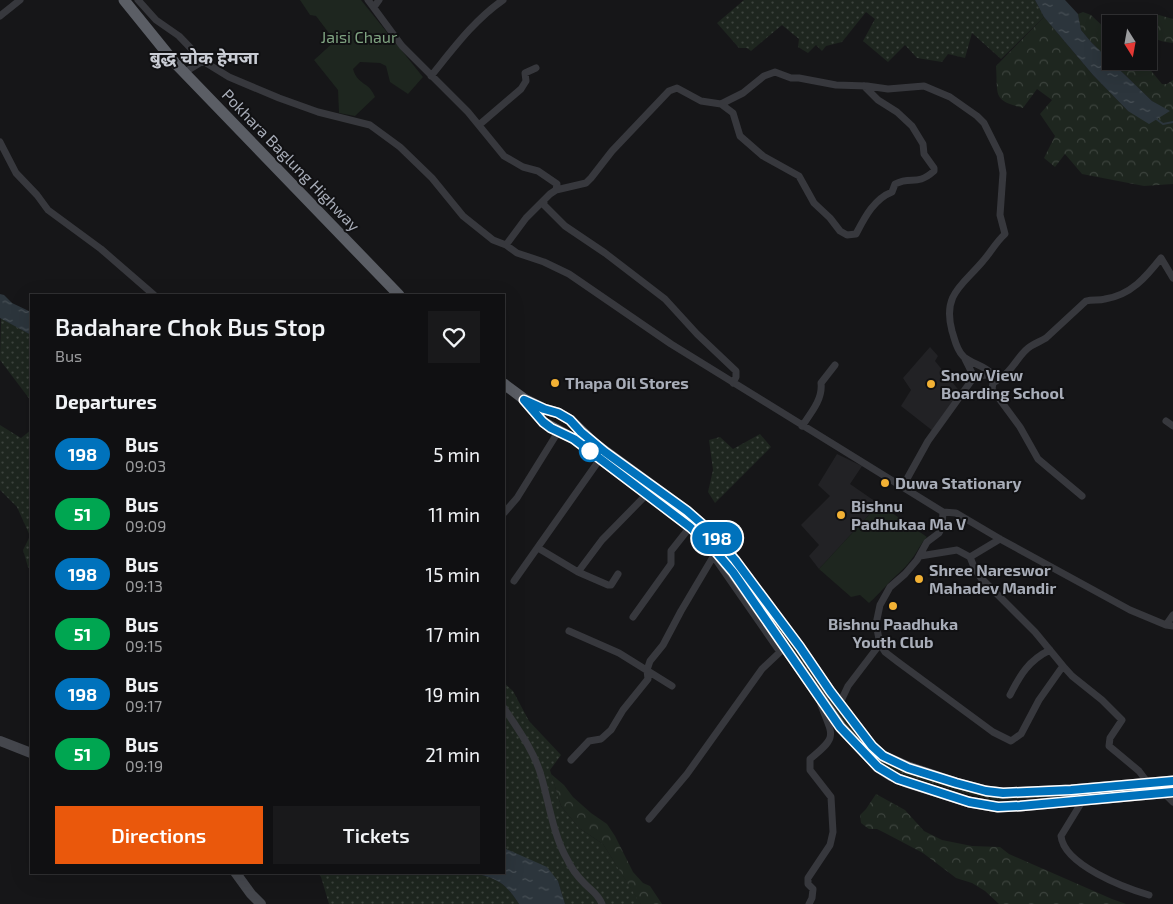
<!DOCTYPE html>
<html lang="en">
<head>
<meta charset="utf-8">
<style>
	:root { --surface:#101012; --page:#19191b; --text:#f1f3f6; --muted:#9c9d9f; --line:#303032; --accent:#ea580c }
	body { margin:0; font-family:"Exo 2","Noto Sans Devanagari",sans-serif; background:var(--page); color:var(--text); height:100vh; display:flex; flex-direction:column; font-size:19px; white-space:nowrap }
	* { box-sizing:border-box; margin:0 }
	p { font-size:16px; color:var(--muted) }
	.icon { flex:none; width:28px; height:28px; fill:none; stroke:currentColor; stroke-width:2; stroke-linecap:round; stroke-linejoin:round }
	.map { position:relative; flex:1; overflow:hidden }
	.side { position:absolute; left:30px; top:294px; width:475px; height:580px; display:flex; flex-direction:column; background:var(--surface); border-radius:0px; box-shadow:0 5px 20px #0002,0 0 0 1px var(--line) }
	.side>* { flex:none }
	.badge { padding:0 10px; border-radius:16px; font-size:18px; line-height:32px }
	.needle { width:32px; rotate:169deg }
	.buttons { position:absolute; left:1102px; top:15px; display:grid; gap:10px }
	.buttons a { display:grid; place-items:center; width:55px; height:55px; border-radius:0px; background:var(--surface); box-shadow:0 5px 20px #0002,0 0 0 1px var(--line); font-size:25px }
	.map>.badge { position:absolute; translate:-50% -50%; box-shadow:0 0 0 2px #fff }
	h2 { padding:0 25px; font-size:19px; line-height:45px }
	.round { display:grid; place-items:center; flex:none; width:52px; height:52px; border-radius:0px; background:var(--page) }
	.headline { display:flex; align-items:center; justify-content:space-between; height:85px; padding:0 25px }
	h1 { font-size:24px; font-weight:600; line-height:38px }
	.cta { display:flex; gap:10px; margin-top:auto; padding:10px 25px }
	.cta a { flex:1; height:58px; border-radius:0px; background:var(--accent); color:#fff; font-size:20px; font-weight:600; line-height:58px; text-align:center }
	.cta a+a { background:var(--page); color:var(--text) }
	ul { padding:0; list-style:none }
	li { display:flex; align-items:center; gap:15px; height:60px; padding:0 25px }
	li div { flex:1 }
	li b { display:block; font-size:19px }
	li em { font-style:normal }
	li .badge { min-width:55px; font-weight:700; text-align:center }
	.map>svg:first-child { display:block }
</style>
</head>
<body>
<div class="map">
<svg width="1173" height="904" viewBox="0 0 1173 904">
	<defs>
		<pattern id="grass-dots" width="8" height="8" patternUnits="userSpaceOnUse" patternTransform="scale(1.25)"><rect width="8" height="8" fill="#1e261f"/><path d="M2 2h.1M6 6h.1" fill="none" stroke="#3c433d" stroke-width="1.8" stroke-linecap="round"/></pattern>
		<pattern id="forest-crowns" width="20" height="18" patternUnits="userSpaceOnUse" patternTransform="scale(1.25)"><rect width="20" height="18" fill="#1e261f"/><path d="M2 6a3 3 0 1 1 6 0M12 15a3 3 0 1 1 6 0" fill="none" stroke="#3c433d"/></pattern>
		<pattern id="water-ripples" width="26" height="14" patternUnits="userSpaceOnUse" patternTransform="scale(1.25)"><rect width="26" height="14" fill="#2c353c"/><path d="M2 4q2-2 4 0t4 0M15 11q2-2 4 0t4 0" fill="none" stroke="#485056"/></pattern>
	</defs>
	<rect width="100%" height="100%" fill="#161618"/>
	<!-- built -->
	<path fill="#222225" d="M 930,347 L 938,356 L 935,361 L 961,393 L 933,431 L 901,406 L 911,390 L 903,378 Z
		M 837,454 L 862,466 L 850,484 L 879,504 L 819,569 L 809,556 L 819,545 L 801,525 L 830,496 L 818,485 Z"/>
	<!-- grass -->
	<path fill="url(#grass-dots)" d="M 744,0 L 1035,0 L 1044,17 L 1001,59 L 972,33 L 965,58 L 948,54 L 942,62 L 917,58 L 905,45 L 888,62 L 863,41 L 875,19 L 866,12 L 842,42 L 826,46 L 822,51 L 816,45 L 808,53 L 798,47 L 799,39 L 782,25 L 751,51 L 747,48 L 739,48 L 717,23 Z
		M 1,318 L 31,335 L 31,401 L 0,360 Z
		M 0,425 L 21,438 L 31,430 L 31,570 L 28,567 L 23,550 L 30,536 L 17,507 L 0,490 Z
		M 760,434 L 771,447 L 715,503 L 708,492 L 713,470 L 709,440 L 720,437 L 733,449 Z
		M 718,544 L 865,744 L 980,794 L 1089,793 L 1079,796 L 995,800 L 969,794 L 906,775 L 889,768 L 877,760 L 849,730 L 733,567 Z
		M 504,683 L 513,691 L 529,721 L 561,755 L 550,770 L 561,806 L 579,828 L 603,844 L 641,904 L 565,904 L 558,881 L 504,848 Z
		M 318,873 L 475,873 C 500,880 505,883 519,904 L 329,904 L 321,877 Z"/>
	<!-- forest -->
	<path fill="url(#forest-crowns)" d="M 1083,12 L 1091,15 L 1111,34 L 1111,61 L 1143,61 L 1162,84 L 1167,84 L 1173,80 L 1173,184 L 1144,186 L 1082,174 L 1065,154 L 1055,167 L 1044,158 L 1055,136 L 1040,114 L 1052,100 L 1037,89 L 1023,108 C 992,100 998,96 996,66 L 1044,17 L 1093,75 L 1128,111 L 1169,112 L 1152,101 L 1092,43 L 1081,30 L 1078,14 Z
		M 1159,15 L 1173,19 L 1173,43 C 1159,41 1149,40 1149,24 L 1145,24 L 1147,17 Z
		M 551,774 L 564,785 L 573,797 L 591,813 L 607,824 L 615,836 L 633,872 L 643,883 L 650,886 L 662,904 L 641,904 L 638,900 L 603,844 L 579,828 L 561,806 Z
		M 876,794 L 905,810 L 924,831 L 942,840 L 972,846 L 1000,847 L 1009,854 L 1112,899 L 1126,904 L 999,904 L 985,891 L 972,883 L 956,878 L 923,853 L 885,833 L 877,829 L 869,829 L 861,823 L 860,815 L 866,809 Z"/>
	<!-- green -->
	<path fill="#1e261f" d="M 300,0 L 361,0 L 423,77 L 408,94 L 390,82 L 386,66 L 380,63 L 360,62 L 353,69 C 358,86 369,81 375,97 L 355,116 L 339,113 L 338,90 L 314,60 L 335,41 L 316,16 L 310,15 Z
		M 879,504 L 927,537 C 920,544 917,553 911,560 C 904,570 893,577 886,586 C 880,592 876,597 869,603 L 860,595 L 851,597 L 819,569 Z"/>
	<!-- water -->
	<path fill="url(#water-ripples)" d="M 1035,0 L 1065,0 L 1078,14 L 1081,30 L 1092,43 L 1152,101 L 1170,111 L 1149,124 L 1128,111 L 1093,75 L 1044,17 Z
		M 0,294 L 4,295 L 12,303 L 31,312 L 31,335 L 0,318 Z
		M 504,848 L 547,867 L 558,881 L 565,904 L 519,904 C 505,883 500,880 475,873 L 504,872 Z"/>
	<g fill="none" stroke-linecap="round" stroke-linejoin="round">
		<!-- stream -->
		<path stroke="#2c353c" stroke-width="2" d="M 1155,118 L 1163,124 L 1173,122"/>
		<!-- minor -->
		<path stroke="#37383d" stroke-width="7" d="M 138,0 L 156,20 L 179,36 L 203,61 L 229,77 L 279,98 L 318,112 L 370,125 L 400,147 L 432,178 L 463,216 L 493,240 L 506,245 L 517,253 L 544,262 L 569,274 L 671,344 L 943,512 L 956,513 L 1000,539 L 1130,610 L 1166,625 L 1173,626
			M 368,0 L 402,46 L 468,112 L 504,156 L 523,167 L 538,171 L 557,184 L 556,190
			M 374,7 L 379,0
			M 0,16 L 20,0
			M 185,72 L 203,61
			M 431,76 C 453,49 474,20 503,0
			M 721,104 L 733,113 L 740,136 L 763,156 L 799,176 L 814,203 L 830,218 L 840,231 L 847,235 L 856,234 C 865,217 874,199 892,192 L 895,184 C 912,175 916,187 934,171 L 934,168 L 924,154 L 923,144 L 912,126 L 897,112 L 878,100 L 864,86
			M 479,125 L 521,89 L 526,81 L 525,73 L 536,68
			M 0,142 L 16,173 L 37,195 L 48,210 L 101,249 L 154,295
			M 544,200 L 544,205 L 565,226 L 605,253 L 665,299 L 697,334 L 736,371 L 736,377 L 733,383
			M 506,245 L 526,218 L 550,194 L 556,190 L 586,183 L 591,178 L 612,151 L 669,91 L 677,88 L 701,101 L 721,104 L 743,93 L 764,76 L 775,72 L 791,78 L 799,78 L 836,85 L 867,86 L 888,89 L 924,86 L 950,97 L 977,116 L 984,123 L 1000,155 L 1003,173 L 1000,215 L 1005,234 C 996,242 991,252 983,261 C 963,285 942,294 952,331 C 955,340 956,349 963,356 C 971,364 984,365 992,374
			M 964,357 L 974,377
			M 1002,377 L 993,383 L 992,389 L 1020,427 L 1038,459 L 1082,496
			M 1166,421 L 1173,426
			M 802,426 C 811,413 823,399 821,383 L 835,365
			M 903,486 L 928,441 L 974,377 L 992,374 L 1002,377 C 1014,369 1019,353 1031,346 C 1036,343 1041,341 1046,338 L 1086,301 C 1093,299 1099,301 1105,299 C 1131,295 1146,277 1161,258 L 1173,278
			M 504,513 L 517,498 L 558,432
			M 538,548 L 578,572 L 608,585 L 611,585 L 618,574
			M 920,556 L 957,550 L 970,557 L 974,567 L 981,578 L 1035,632 L 1063,666 L 1072,676 L 1102,700 L 1122,720 L 1110,738 L 1109,746 L 1139,771 L 1148,783
			M 970,557 L 1000,539
			M 578,572 L 602,540 L 647,494
			M 514,581 L 600,459
			M 633,617 L 671,564 L 671,551 L 690,527
			M 1166,625 L 1173,615
			M 569,631 L 619,653 L 672,686
			M 880,644 L 885,652 L 898,662 L 993,732 L 1011,741 L 1021,734 L 1039,700 L 1063,666
			M 1010,695 C 1020,675 1029,660 1050,650
			M 840,703 L 848,686 L 880,644 L 876,624 L 880,605 L 890,587 L 905,574 L 917,560 L 927,542 L 939,533 L 942,527 L 943,512
			M 504,708 C 518,729 536,754 542,779 C 549,804 554,837 567,859 C 571,868 578,877 585,884 C 592,891 598,894 602,904
			M 571,760 L 589,741 L 601,739 L 611,730 L 623,710 L 648,679 L 647,670 L 650,661 L 663,645 L 681,611 L 713,557 L 712,553
			M 1163,792 L 1173,802
			M 1083,800 L 1061,836 C 1064,865 1125,888 1149,895
			M 649,819 L 687,774 L 762,669 L 780,652 L 714,557
			M 809,904 L 812,898 L 813,889 L 808,884 L 808,878 L 830,845 L 833,832 L 831,797 L 810,770 L 810,759 C 838,736 833,737 821,705"/>
		<!-- secondary -->
		<path stroke="#45474d" stroke-width="10" d="M 0,741 L 31,753
			M 235,872 L 251,894 L 261,904"/>
		<!-- trunk -->
		<path stroke="#5b5e65" stroke-width="11" d="M 124,0 L 175,63 L 399,295
			M 504,384 L 524,399 L 544,409 L 558,413 L 570,420 L 595,444 L 687,511 L 711,532 L 735,560 L 800,647 L 830,691 L 872,746 L 883,756 L 908,767 L 956,783 L 986,791 L 1003,793 L 1071,790 L 1173,781
			M 525,401 L 543,422 L 574,439 L 684,522 L 710,545 L 733,573 L 841,727 L 878,767 L 892,776 L 906,782 L 969,802 L 998,807 L 1020,806 L 1173,792"/>
	</g>
	<g fill="none" stroke-linecap="round" stroke-linejoin="round">
		<defs>
			<path id="line" d="M 1173,781 L 1071,790 L 1003,793 L 986,791 L 956,783 L 908,768 L 883,756 L 872,746 L 830,691 L 800,647 L 735,560 L 711,532 L 687,511 L 605,452 L 581,432 L 570,420 L 558,413 L 544,409 L 524,400 L 543,422 L 551,428 L 574,439 L 690,527 L 710,545 L 733,572 L 840,727 L 878,767 L 898,779 L 969,802 L 998,807 L 1020,806 L 1173,792"/>
		</defs>
		<!-- line casing -->
		<use href="#line" stroke="#fff" stroke-width="11"/>
		<!-- line -->
		<use href="#line" stroke="#0072bc" stroke-width="8"/>
	</g>
	<!-- markers -->
	<g fill="#f2b134" stroke="#111113" stroke-width="2">
		<circle cx="555" cy="383" r="5"/>
		<circle cx="931" cy="384" r="5"/>
		<circle cx="885" cy="483" r="5"/>
		<circle cx="841" cy="515" r="5"/>
		<circle cx="919" cy="579" r="5"/>
		<circle cx="893" cy="606" r="5"/>
	</g>
	<circle fill="#fff" stroke="#0072bc" stroke-width="2.5" cx="590" cy="451" r="10"/>
	<g text-anchor="middle" stroke-width="4" stroke-linejoin="round" paint-order="stroke">
		<!-- park labels -->
		<g font-size="16" fill="#7fa381" stroke="#111113">
			<text x="359" y="43">Jaisi Chaur</text>
		</g>
		<!-- street labels -->
		<g font-size="16" fill="#a8adb8" stroke="#111113">
			<text transform="translate(291 160) rotate(46)" y="6">Pokhara Baglung Highway</text>
		</g>
		<!-- poi labels -->
		<g font-size="16" font-weight="bold" fill="#a8adb8" stroke="#111113" text-anchor="start">
			<text x="941" y="381">Snow View<tspan x="941" dy="18">Boarding School</tspan></text>
			<text x="565" y="389">Thapa Oil Stores</text>
			<text x="895" y="489">Duwa Stationary</text>
			<text x="851" y="512">Bishnu<tspan x="851" dy="18">Padhukaa Ma V</tspan></text>
			<text x="929" y="576">Shree Nareswor<tspan x="929" dy="18">Mahadev Mandir</tspan></text>
			<text x="893" y="630" text-anchor="middle">Bishnu Paadhuka<tspan x="893" dy="18">Youth Club</tspan></text>
		</g>
		<!-- neighbourhood labels -->
		<g font-size="18" font-weight="bold" fill="#c9ccd4" stroke="#111113">
			<text x="204" y="64">बुद्ध चोक हेमजा</text>
		</g>
	</g>
</svg>
<div class="buttons">
<a><svg class="needle" viewBox="-14 -14 28 28"><path d="M0-13l5 13h-10z" fill="#e53935"/><path d="M0 13l5-13h-10z" fill="#9c9d9f"/></svg></a>
</div>
<b class="badge" style="left:717px;top:538px;background:#0072bc;color:#fff">198</b>
<section class="side">
<div class="headline"><div><h1>Badahare Chok Bus Stop</h1><p>Bus</p></div><a class="round"><svg class="icon" aria-label="heart" viewBox="0 0 24 24"><path d="M12 20l-8-8c-3-5 5-10 8-4 3-6 11-1 8 4z"/></svg></a></div>
<h2>Departures</h2>
<ul>
<li><span class="badge" style="background:#0072bc;color:#fff">198</span><div><b>Bus</b><p>09:03</p></div><em>5 min</em></li>
<li><span class="badge" style="background:#00a651;color:#fff">51</span><div><b>Bus</b><p>09:09</p></div><em>11 min</em></li>
<li><span class="badge" style="background:#0072bc;color:#fff">198</span><div><b>Bus</b><p>09:13</p></div><em>15 min</em></li>
<li><span class="badge" style="background:#00a651;color:#fff">51</span><div><b>Bus</b><p>09:15</p></div><em>17 min</em></li>
<li><span class="badge" style="background:#0072bc;color:#fff">198</span><div><b>Bus</b><p>09:17</p></div><em>19 min</em></li>
<li><span class="badge" style="background:#00a651;color:#fff">51</span><div><b>Bus</b><p>09:19</p></div><em>21 min</em></li>
</ul>
<div class="cta"><a>Directions</a><a>Tickets</a></div>
</section>
</div>
</body>
</html>
